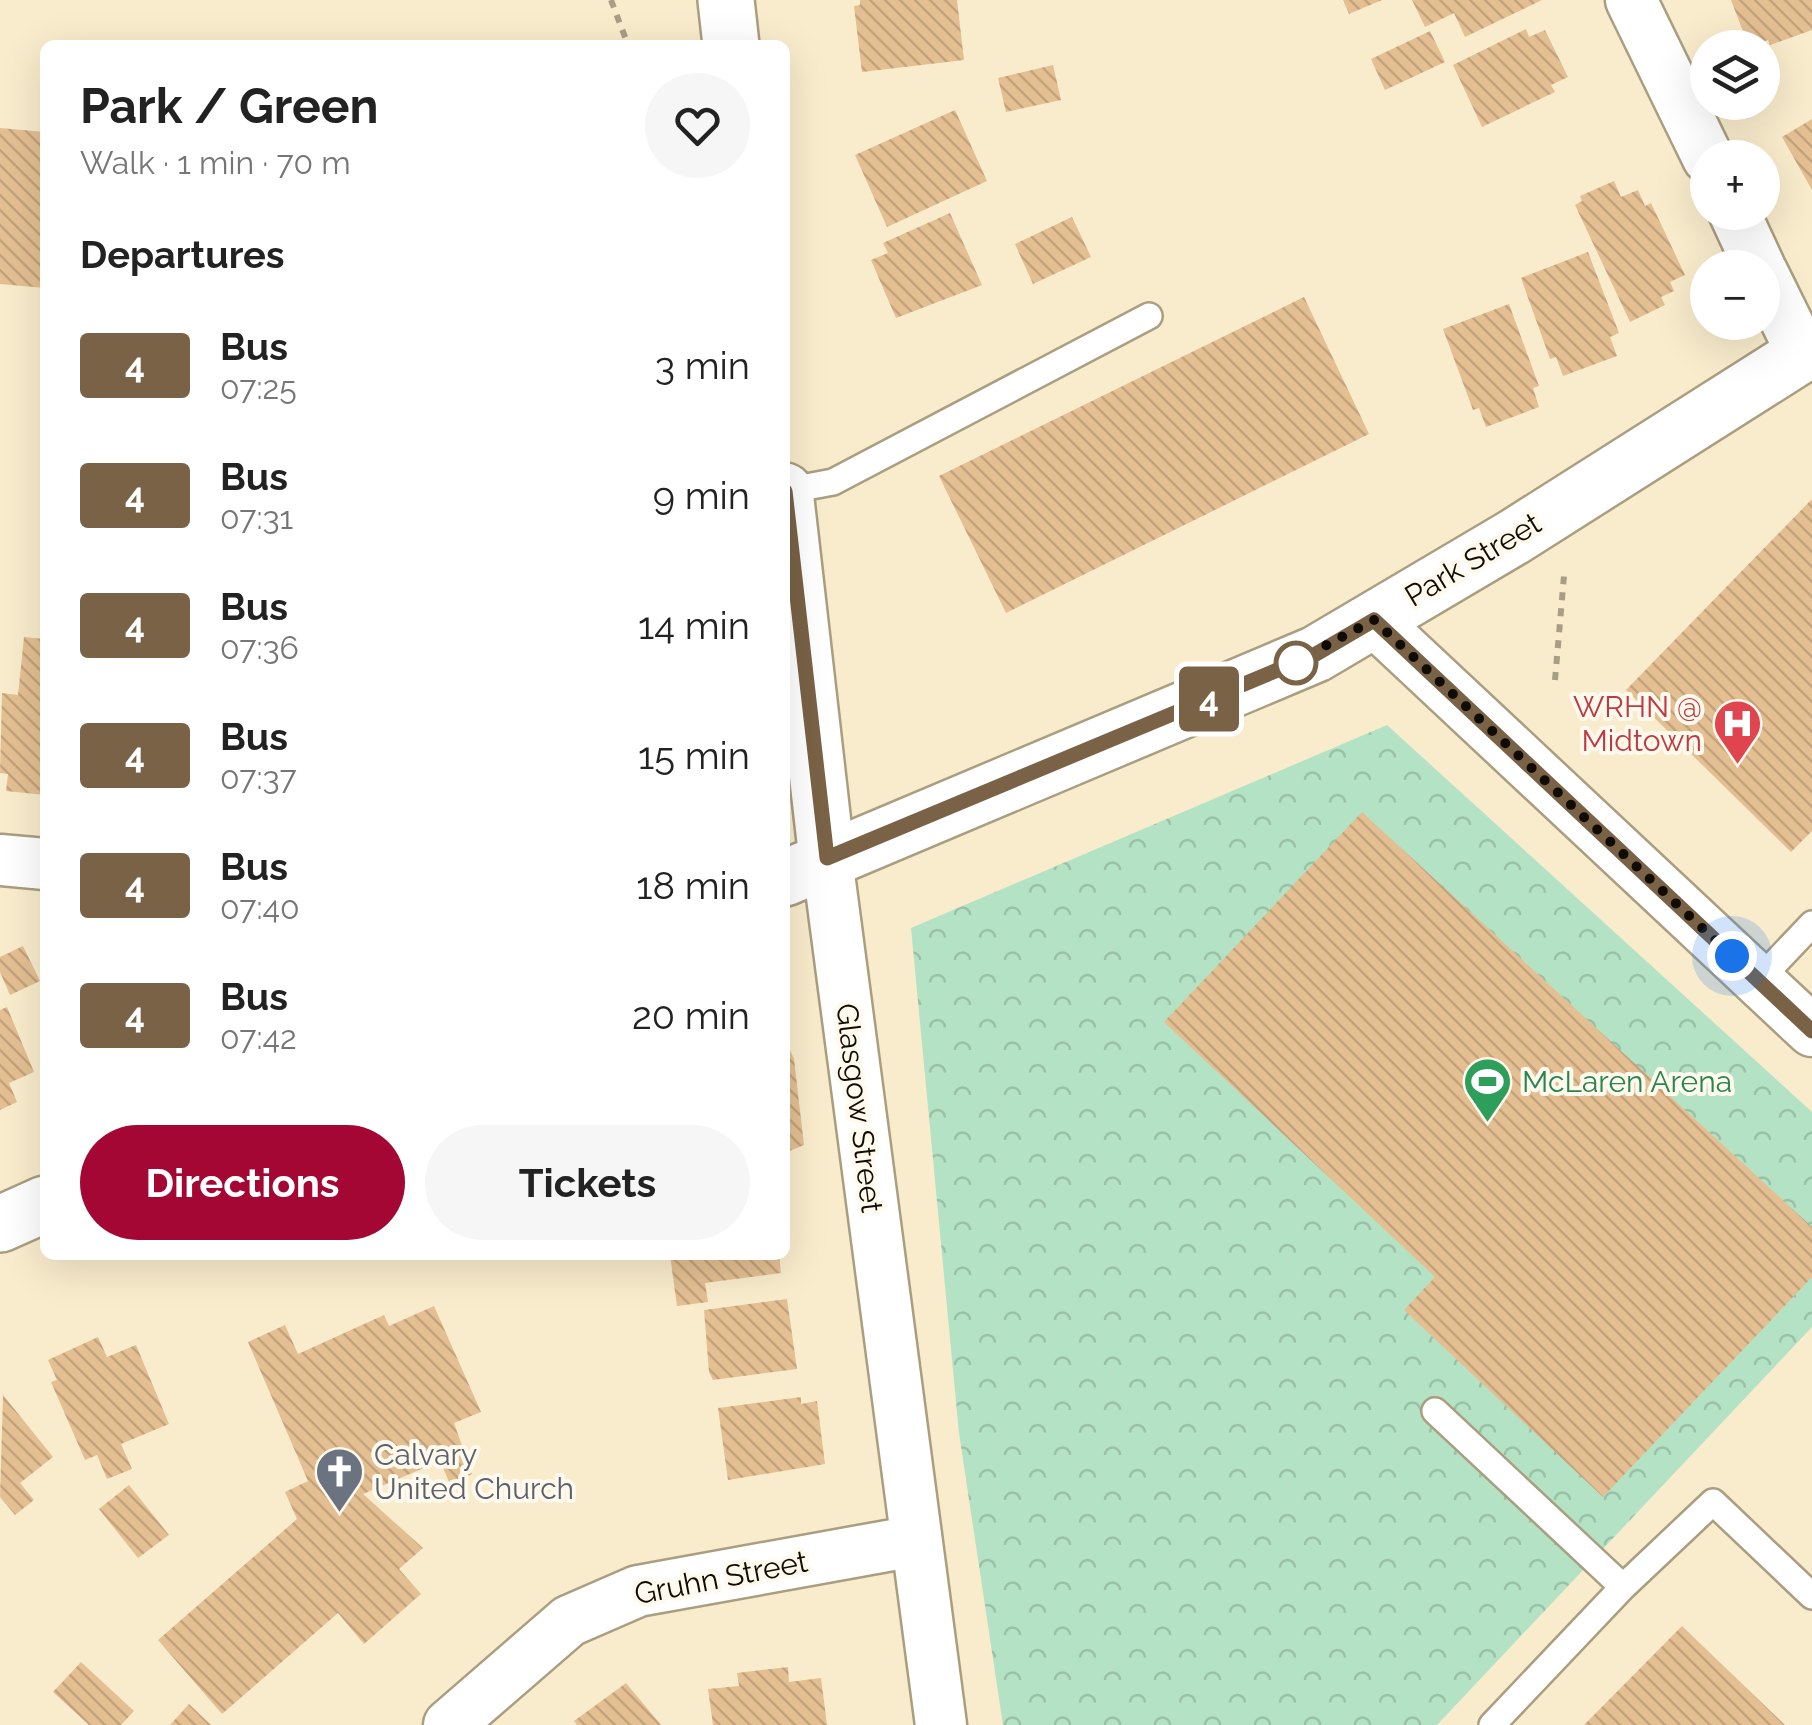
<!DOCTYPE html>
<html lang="en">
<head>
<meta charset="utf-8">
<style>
	:root { --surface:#fff; --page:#f6f6f6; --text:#222; --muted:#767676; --accent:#a40734 }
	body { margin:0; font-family:Raleway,sans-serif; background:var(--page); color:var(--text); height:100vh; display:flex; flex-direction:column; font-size:38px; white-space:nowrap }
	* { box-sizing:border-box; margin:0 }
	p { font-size:32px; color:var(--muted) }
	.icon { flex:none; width:55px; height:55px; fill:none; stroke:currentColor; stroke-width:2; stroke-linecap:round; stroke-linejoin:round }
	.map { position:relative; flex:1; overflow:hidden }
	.drawer { position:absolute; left:40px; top:40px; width:750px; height:1220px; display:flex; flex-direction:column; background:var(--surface); border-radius:15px; box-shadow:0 10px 40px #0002 }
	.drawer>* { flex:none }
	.badge { padding:0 20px; border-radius:8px; font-size:35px; line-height:65px }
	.controls { position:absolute; left:1690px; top:30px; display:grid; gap:20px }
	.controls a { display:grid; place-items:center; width:90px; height:90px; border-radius:50%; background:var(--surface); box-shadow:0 10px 40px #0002; font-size:50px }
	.you { position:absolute; width:50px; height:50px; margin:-25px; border:8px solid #fff; border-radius:50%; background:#1a73e8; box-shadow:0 0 0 15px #1a73e833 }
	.map>.badge { position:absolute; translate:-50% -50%; box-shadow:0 0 0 5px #fff }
	h2 { padding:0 40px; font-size:38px; line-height:90px }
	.round { display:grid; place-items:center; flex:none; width:105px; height:105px; border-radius:52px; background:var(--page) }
	.head { display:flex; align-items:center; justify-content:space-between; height:170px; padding:0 40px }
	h1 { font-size:48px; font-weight:700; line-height:75px }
	.button { display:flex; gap:20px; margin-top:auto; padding:20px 40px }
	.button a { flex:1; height:115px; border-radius:60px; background:var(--accent); color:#fff; font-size:40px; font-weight:700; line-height:115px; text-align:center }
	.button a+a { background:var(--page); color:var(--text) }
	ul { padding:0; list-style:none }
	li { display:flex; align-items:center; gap:30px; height:130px; padding:0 40px }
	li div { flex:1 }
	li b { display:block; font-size:38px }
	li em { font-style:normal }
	li .badge { min-width:110px; font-weight:700; text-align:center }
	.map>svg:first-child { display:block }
</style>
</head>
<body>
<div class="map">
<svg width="1812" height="1725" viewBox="0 0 1812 1725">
	<defs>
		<pattern id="park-crowns" width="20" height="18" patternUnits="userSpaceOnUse" patternTransform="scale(2.5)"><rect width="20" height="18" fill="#b4e2c4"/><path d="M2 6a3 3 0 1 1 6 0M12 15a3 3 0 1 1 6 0" fill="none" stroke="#9ac1a7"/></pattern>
		<pattern id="building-back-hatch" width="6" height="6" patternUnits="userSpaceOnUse" patternTransform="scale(2.5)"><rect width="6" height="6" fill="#e4bf92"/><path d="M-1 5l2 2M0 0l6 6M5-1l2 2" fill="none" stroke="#c3a37c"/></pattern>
	</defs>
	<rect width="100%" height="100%" fill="#f9eccc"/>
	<!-- park -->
	<path fill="url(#park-crowns)" d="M 1387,725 L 1812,1112 L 1812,1327 L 1437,1725 L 1003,1725 L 959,1433 L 911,928 Z"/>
	<!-- building -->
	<path fill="url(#building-back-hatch)" d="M 860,0 L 957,0 L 964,60 L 862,72 L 854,6 L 860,5 Z
		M 1343,0 L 1382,0 L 1349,14 Z
		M 1412,0 L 1542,0 L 1465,37 L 1454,13 L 1425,27 Z
		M 1731,0 L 1812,0 L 1812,30 L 1770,45 L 1768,40 L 1749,47 Z
		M 1526,29 L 1529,37 L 1545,30 L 1568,77 L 1551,85 L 1555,92 L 1482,127 L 1453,65 Z
		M 1430,31 L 1445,62 L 1385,90 L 1371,59 Z
		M 1053,65 L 1061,100 L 1006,112 L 998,78 Z
		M 955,110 L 987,181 L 887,227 L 855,155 Z
		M 1812,119 L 1812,190 L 1782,137 Z
		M 0,128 L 45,132 L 45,288 L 0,284 Z
		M 1614,181 L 1621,197 L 1638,190 L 1645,206 L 1651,203 L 1685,275 L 1670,282 L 1674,291 L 1661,297 L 1665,305 L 1630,322 L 1575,205 L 1582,201 L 1580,196 Z
		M 950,213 L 982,285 L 896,318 L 871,260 L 888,253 L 883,243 Z
		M 1072,217 L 1091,257 L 1033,284 L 1015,244 Z
		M 1588,252 L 1619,333 L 1610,337 L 1617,356 L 1563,376 L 1556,357 L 1550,359 L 1521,278 Z
		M 1304,297 L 1369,434 L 1006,613 L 939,476 Z
		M 1509,304 L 1539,386 L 1533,388 L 1539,407 L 1486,427 L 1479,408 L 1473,410 L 1443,329 Z
		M 1812,499 L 1812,831 L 1791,852 L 1626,690 Z
		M 24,637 L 45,639 L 45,795 L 6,791 L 8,774 L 0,773 L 2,693 L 18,695 Z
		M 1362,812 L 1812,1227 L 1812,1277 L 1603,1497 L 1404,1310 L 1435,1277 L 1164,1022 Z
		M 23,946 L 40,981 L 10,995 L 0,972 L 0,957 Z
		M 7,1007 L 34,1072 L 9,1083 L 17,1102 L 0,1110 L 0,1010 Z
		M 785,1039 L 794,1059 L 804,1145 L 785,1153 Z
		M 670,1255 L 779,1255 L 781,1273 L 705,1283 L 708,1302 L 677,1306 Z
		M 787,1299 L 797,1369 L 713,1380 L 709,1372 L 704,1310 Z
		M 434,1306 L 481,1412 L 454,1423 L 472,1474 L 450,1484 L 440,1461 L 363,1494 L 423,1548 L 399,1569 L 421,1594 L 364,1644 L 338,1613 L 222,1714 L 158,1640 L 297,1519 L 285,1492 L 308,1481 L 248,1342 L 285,1325 L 298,1354 L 384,1315 L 389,1326 Z
		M 98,1337 L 107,1357 L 136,1345 L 169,1424 L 121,1444 L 132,1469 L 107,1479 L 97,1455 L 85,1460 L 51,1382 L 57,1380 L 48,1360 Z
		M 3,1395 L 53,1457 L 20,1483 L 34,1500 L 15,1515 L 0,1497 Z
		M 801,1397 L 801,1404 L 817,1401 L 825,1464 L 728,1480 L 718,1408 Z
		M 129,1485 L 169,1535 L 138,1558 L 99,1509 Z
		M 1682,1626 L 1785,1725 L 1584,1725 Z
		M 81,1662 L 134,1711 L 121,1725 L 89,1725 L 53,1692 Z
		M 788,1667 L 789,1682 L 821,1678 L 827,1725 L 713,1725 L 708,1689 L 739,1686 L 737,1673 Z
		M 626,1683 L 661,1725 L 577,1725 L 574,1721 Z
		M 189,1704 L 211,1725 L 170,1725 Z"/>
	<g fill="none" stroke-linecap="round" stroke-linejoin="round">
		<defs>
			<path id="lane" d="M 785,491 L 833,482 L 1149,316
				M 1758,981 L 1812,924
				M 1435,1411 L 1623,1587
				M 1492,1725 L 1623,1587 L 1713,1502 L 1812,1596"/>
			<path id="street" d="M 1631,0 L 1708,158
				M 1734,212 L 1760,268
				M 1762,272 L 1803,355
				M 1373,620 L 1812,1031
				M 827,859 L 941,1725
				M 0,860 L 45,864
				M 449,1725 L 569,1621 L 638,1591 L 915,1541"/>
			<path id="secondary" d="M 726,0 L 731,45
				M 785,491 L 827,859
				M 785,878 L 1316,654 L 1514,537 L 1812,348
				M 0,1224 L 45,1204"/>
		</defs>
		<!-- lane casing -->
		<use href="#lane" stroke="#aa9e80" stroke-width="30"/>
		<!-- street casing -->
		<use href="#street" stroke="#aa9e80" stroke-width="55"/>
		<!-- secondary casing -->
		<use href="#secondary" stroke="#aa9e80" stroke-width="60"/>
		<!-- path -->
		<path stroke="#a89e86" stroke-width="6" stroke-dasharray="8 8" stroke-linecap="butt" d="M 611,0 L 628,45
			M 1555,680 L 1564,576"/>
		<!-- lane -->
		<use href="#lane" stroke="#fff" stroke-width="25"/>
		<!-- street -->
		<use href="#street" stroke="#fff" stroke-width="50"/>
		<!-- secondary -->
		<use href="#secondary" stroke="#fff" stroke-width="55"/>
	</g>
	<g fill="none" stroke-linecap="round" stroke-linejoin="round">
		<defs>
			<path id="line" d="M 785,491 L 827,858 L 1316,654 L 1374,620 L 1812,1031"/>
		</defs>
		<!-- line casing -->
		<use href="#line" stroke="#fff" stroke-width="22"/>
		<!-- line -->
		<use href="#line" stroke="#796246" stroke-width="15"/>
		<!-- walk -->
		<path stroke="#100c03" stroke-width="10" stroke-dasharray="0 18" d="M 1296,663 L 1287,666 L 1374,620 L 1732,956"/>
	</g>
	<!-- icons -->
	<defs>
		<symbol id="hospital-pin" viewBox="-11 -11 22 30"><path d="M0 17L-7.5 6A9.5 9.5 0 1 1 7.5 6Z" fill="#e0444e" stroke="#fffaed"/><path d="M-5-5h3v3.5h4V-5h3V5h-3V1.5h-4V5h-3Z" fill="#fff"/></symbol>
		<symbol id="stadium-pin" viewBox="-11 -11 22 30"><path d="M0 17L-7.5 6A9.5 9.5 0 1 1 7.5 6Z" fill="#2e9e5b" stroke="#fffaed"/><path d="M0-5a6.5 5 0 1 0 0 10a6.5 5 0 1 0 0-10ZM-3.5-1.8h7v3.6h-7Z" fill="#fff"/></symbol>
		<symbol id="church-pin" viewBox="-11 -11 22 30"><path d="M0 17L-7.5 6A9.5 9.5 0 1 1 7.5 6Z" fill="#6b7280" stroke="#fffaed"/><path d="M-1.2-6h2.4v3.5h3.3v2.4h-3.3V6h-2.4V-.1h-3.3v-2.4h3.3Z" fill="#fff"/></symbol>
	</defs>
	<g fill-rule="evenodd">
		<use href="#hospital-pin" x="1710" y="696" width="55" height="75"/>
		<use href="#stadium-pin" x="1460" y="1054" width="55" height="75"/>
		<use href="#church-pin" x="312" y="1444" width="55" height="75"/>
	</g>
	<!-- markers -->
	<circle fill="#fff" stroke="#796246" stroke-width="5" cx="1296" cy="663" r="20"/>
	<g text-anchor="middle" stroke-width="8" stroke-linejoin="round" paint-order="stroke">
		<!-- street labels -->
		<g font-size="30" fill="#100c03" stroke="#fffaed">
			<text transform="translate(1473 560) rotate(-31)" y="10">Park Street</text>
			<text transform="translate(859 1108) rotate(83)" y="10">Glasgow Street</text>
			<text transform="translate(721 1578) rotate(-11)" y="10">Gruhn Street</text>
		</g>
		<!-- health labels -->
		<g font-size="30" fill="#be3a42" stroke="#fffaed" text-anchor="end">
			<text x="1702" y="717">WRHN @<tspan x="1702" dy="34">Midtown</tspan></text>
		</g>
		<!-- leisure labels -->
		<g font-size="30" fill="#27864d" stroke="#fffaed" text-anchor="start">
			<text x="1522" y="1092">McLaren Arena</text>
		</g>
		<!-- worship labels -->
		<g font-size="30" fill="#5b616d" stroke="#fffaed" text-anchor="start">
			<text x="374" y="1465">Calvary<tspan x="374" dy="34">United Church</tspan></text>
		</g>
	</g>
</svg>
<div class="controls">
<a><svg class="icon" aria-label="layers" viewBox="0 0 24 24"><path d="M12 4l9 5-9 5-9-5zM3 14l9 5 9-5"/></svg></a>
<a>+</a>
<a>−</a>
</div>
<div class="you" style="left:1732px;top:956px"></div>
<b class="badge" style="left:1209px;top:699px;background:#796246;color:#fff">4</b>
<section class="drawer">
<div class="head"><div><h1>Park / Green</h1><p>Walk · 1 min · 70 m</p></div><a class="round"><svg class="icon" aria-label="heart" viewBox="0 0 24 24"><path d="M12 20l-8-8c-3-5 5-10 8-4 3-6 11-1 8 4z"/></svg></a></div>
<h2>Departures</h2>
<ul>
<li><span class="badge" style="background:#796246;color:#fff">4</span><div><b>Bus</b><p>07:25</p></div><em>3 min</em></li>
<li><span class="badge" style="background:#796246;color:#fff">4</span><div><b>Bus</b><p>07:31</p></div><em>9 min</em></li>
<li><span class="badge" style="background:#796246;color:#fff">4</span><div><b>Bus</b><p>07:36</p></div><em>14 min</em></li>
<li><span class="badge" style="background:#796246;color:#fff">4</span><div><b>Bus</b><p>07:37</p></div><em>15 min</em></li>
<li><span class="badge" style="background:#796246;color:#fff">4</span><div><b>Bus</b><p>07:40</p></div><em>18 min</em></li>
<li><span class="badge" style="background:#796246;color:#fff">4</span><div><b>Bus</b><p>07:42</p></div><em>20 min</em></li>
</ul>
<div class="button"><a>Directions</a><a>Tickets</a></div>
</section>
</div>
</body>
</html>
